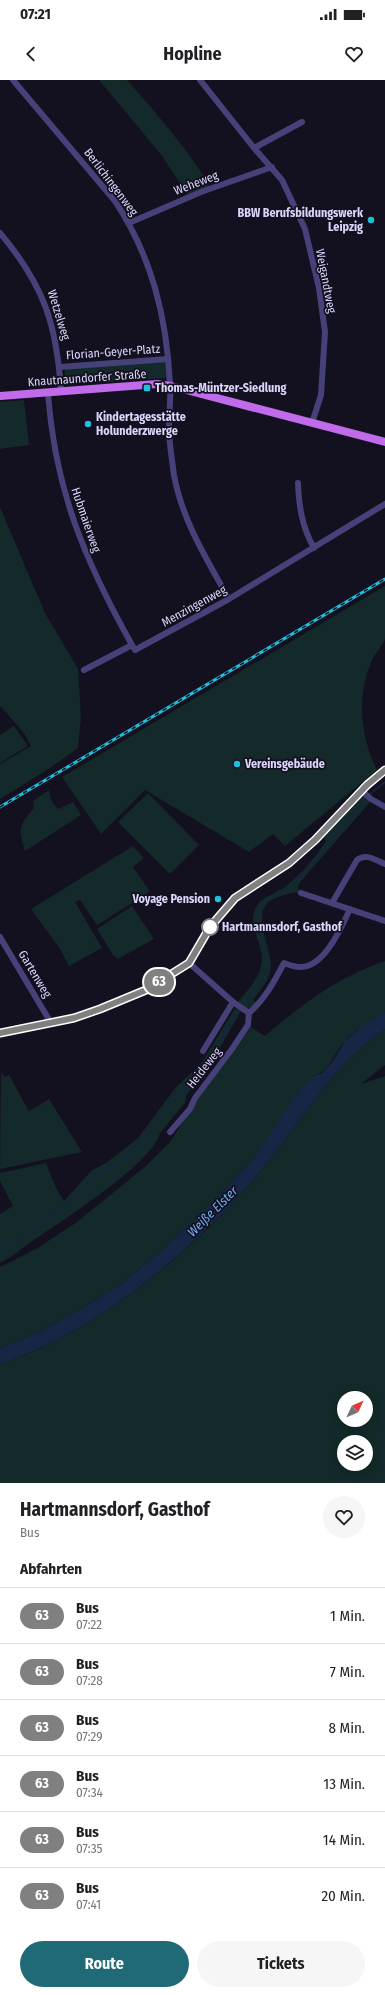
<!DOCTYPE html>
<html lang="de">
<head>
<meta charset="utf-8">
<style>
	:root { --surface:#fff; --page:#f6f6f6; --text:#202124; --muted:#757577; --line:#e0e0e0; --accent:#206976 }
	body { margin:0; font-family:"Fira Sans Condensed",sans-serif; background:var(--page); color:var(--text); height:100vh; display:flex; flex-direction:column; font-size:15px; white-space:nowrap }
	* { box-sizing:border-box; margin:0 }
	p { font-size:13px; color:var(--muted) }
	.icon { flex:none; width:22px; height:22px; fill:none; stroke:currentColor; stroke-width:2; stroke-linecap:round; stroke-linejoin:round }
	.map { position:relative; height:1403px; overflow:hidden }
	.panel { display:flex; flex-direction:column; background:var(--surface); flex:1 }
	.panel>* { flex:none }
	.badge { padding:0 8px; border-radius:13px; font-size:14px; line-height:26px }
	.needle { width:26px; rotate:46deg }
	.buttons { position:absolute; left:337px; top:1311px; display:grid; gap:8px }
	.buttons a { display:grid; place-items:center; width:36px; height:36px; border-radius:50%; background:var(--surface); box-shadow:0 2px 10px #0003; font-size:20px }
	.map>.badge { position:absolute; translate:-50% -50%; box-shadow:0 0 0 2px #fff }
	h2 { padding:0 20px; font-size:15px; line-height:36px }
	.round { display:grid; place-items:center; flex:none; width:42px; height:42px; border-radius:21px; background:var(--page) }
	.headline { display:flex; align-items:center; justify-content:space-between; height:68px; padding:0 20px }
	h1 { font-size:19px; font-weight:700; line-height:30px }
	.action { display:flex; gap:8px; margin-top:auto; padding:8px 20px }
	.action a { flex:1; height:46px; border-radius:24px; background:var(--accent); color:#fff; font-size:16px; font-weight:700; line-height:46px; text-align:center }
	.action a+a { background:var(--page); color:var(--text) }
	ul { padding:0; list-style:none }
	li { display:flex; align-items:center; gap:12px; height:56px; padding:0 20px; border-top:1px solid var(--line) }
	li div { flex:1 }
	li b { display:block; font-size:15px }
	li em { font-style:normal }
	li .badge { min-width:44px; font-weight:700; text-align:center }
	.status { display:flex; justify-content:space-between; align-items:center; height:28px; padding:0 20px; background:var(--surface); direction:ltr }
	.status svg { height:11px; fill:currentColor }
	header { display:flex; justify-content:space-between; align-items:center; height:52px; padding:0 20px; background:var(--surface); font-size:18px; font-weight:700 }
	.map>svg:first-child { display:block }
</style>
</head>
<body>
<div class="status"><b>07:21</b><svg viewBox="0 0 49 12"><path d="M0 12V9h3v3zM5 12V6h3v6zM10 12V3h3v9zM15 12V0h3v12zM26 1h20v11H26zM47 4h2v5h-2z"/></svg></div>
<header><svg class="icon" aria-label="back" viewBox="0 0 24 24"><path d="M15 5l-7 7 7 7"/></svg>Hopline<svg class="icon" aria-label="heart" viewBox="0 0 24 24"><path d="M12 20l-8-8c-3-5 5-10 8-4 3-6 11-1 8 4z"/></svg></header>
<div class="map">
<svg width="385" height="1403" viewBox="0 0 385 1403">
	<rect width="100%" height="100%" fill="#131020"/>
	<!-- green -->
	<path fill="#142929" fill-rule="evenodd" d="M 99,0 L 127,0 C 158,35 187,68 211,108 L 189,117 L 162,76 Z
		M 164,281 L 167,282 L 168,298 L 65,304 L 65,290 L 68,288 Z
		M 24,320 L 29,365 L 0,369 L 0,322 Z
		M 0,427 L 45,533 L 78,589 L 81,637 L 78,668 L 50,688 L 0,719 L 0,684 L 31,666 L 24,653 L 0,626 Z
		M 385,506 C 385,518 385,549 385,559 C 382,567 374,574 371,583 C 356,619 361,656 377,690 L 285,766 L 273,754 L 249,772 L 145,710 L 101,754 L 62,697 Z
		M 14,646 L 28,666 L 0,683 L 0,655 Z
		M 49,710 L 51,720 L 58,729 L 73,722 L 81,735 L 25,771 C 18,749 18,746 34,728 L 33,721 Z
		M 148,713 L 199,765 L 170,794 L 118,742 Z
		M 360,716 L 365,716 L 371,721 L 300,802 L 298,808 L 299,810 L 299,813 C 292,811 285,815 278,817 C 246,827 272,867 271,887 C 271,898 260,911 253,920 L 257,923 L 249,928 L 245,928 L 238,922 C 247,911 258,900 261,886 C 267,866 245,847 256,827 C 262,816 276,814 286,806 C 301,794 315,778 326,761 L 323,757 Z
		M 133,766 L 144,778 L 133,787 L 149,810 L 148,813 L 97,845 L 80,820 L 75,822 L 102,868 L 69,886 L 60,869 L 31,829 Z
		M 132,826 L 154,859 L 118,879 L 113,875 L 97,849 Z
		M 385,881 L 385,932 C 371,941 356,949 345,961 C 332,975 333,989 312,997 L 251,1081 L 216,1119 L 161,1171 L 124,1202 L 86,1226 L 39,1252 L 0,1268 L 0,1187 L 36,1169 L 77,1142 L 147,1085 L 170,1062 L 201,1014 L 235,970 L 251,947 L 265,956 C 302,924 338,897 385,881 Z
		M 235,928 L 241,931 L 214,978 L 186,1016 L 185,1023 L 160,1053 C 153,1084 54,1146 25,1166 C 17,1173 10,1178 0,1183 L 0,1134 L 13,1126 L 0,1101 L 0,1093 L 46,1083 L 56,1108 L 64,1121 L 92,1090 L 106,1083 L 138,1058 L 176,1007 L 201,984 Z
		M 385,949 L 385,985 L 361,1004 L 385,996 L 385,1403 L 0,1403 L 0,1284 C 15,1278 31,1273 45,1266 C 123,1228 198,1165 254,1099 C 297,1048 330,987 385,949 ZM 344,1318 L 366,1318 L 366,1340 L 344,1340 ZM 344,1362 L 366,1362 L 366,1384 L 344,1384 Z
		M 1,992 L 5,997 L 9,995 L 29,1031 L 49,1019 L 82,1072 L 0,1089 Z"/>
	<!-- water -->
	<path fill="#162644" d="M 385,932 L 385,949 C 330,987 297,1048 254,1099 C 199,1163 122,1229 45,1266 C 30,1273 15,1278 0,1284 L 0,1268 L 39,1252 L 86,1226 L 124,1202 L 161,1171 L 216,1119 L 251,1081 L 299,1011 L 312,997 L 322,993 L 333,981 L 344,962 L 364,944 Z"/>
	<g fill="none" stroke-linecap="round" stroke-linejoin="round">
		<!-- stream -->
		<path stroke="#162644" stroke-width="1.5" d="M 370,714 L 385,702
			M 242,927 L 265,897 L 269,888 L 269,882 L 260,852 L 260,829 L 269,818 L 292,809 L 332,758 L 368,717
			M 0,1173 L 29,1151 L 37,1148 L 74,1117 L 96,1096 L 116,1084 L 139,1065 L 159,1036 L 205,985 L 232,938 L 239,930"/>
		<!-- minor -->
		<path stroke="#464178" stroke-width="6" d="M 13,0 L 115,121 C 152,177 167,238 170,305 C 171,319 169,333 169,347 C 169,363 172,380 174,395 C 182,440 207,480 229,519
			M 200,0 L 254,68 L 282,100 L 305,149 L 319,208 L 325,252 L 321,315 L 312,343
			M 254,68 L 302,42
			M 129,143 L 201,112 L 272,87
			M 0,153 C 44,205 57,245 61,312
			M 60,287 L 168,279
			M 48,313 C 55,410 85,481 132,565
			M 298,403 C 299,427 302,447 314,468
			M 84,590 L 132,565 L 135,570 L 229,519 L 385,424
			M 362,711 L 371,719 L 385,727
			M 301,813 L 385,841
			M 332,823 L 357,780 C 366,773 376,780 385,784
			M 0,857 L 51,943
			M 189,883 L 233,922 L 249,933
			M 0,953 L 74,938 L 100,929 L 146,909 L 189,883 L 210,847 L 235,818 L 289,783 L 315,760 L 367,705 L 385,690
			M 203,971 L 233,922
			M 170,1052 L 190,1029 L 195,1018 L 232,969 L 248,945 L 249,933 C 265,919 274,902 284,883 C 289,885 295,887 300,887 C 324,888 341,848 350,829"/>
		<!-- major -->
		<path stroke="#c06bea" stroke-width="8" d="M 0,316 L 157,304 L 171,306 L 385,362"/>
		<defs>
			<path id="rail" d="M 0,727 L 385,499"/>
		</defs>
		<!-- rail casing -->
		<use href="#rail" stroke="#1fc0db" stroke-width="3"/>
		<!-- rail -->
		<use href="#rail" stroke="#131020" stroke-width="1.5" stroke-dasharray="4.5" stroke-linecap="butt"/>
	</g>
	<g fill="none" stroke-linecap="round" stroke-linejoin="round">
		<defs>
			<path id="line" d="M 0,953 L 74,938 L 100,929 L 146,910 L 189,883 L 210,847 L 235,818 L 289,783 L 315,760 L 367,705 L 385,690"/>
		</defs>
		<!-- line casing -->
		<use href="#line" stroke="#fff" stroke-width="9"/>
		<!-- line -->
		<use href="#line" stroke="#808080" stroke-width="6"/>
	</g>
	<!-- markers -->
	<g fill="#1fc0db" stroke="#131020" stroke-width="1.5">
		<circle cx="371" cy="140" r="4"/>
		<rect x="143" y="304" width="8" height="8" rx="2"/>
		<circle cx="88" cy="344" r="4"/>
		<circle cx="237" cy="684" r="4"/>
		<circle cx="218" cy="819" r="4"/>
	</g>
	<circle fill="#fff" stroke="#808080" stroke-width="2" cx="210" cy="847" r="8"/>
	<g text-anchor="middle" stroke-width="3.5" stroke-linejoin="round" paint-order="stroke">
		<!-- street labels -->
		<g font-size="12" fill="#dad5f9" stroke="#131020">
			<text transform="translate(111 102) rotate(53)" y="4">Berlichingenweg</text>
			<text transform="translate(196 103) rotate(-21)" y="4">Weheweg</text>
			<text transform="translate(326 201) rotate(79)" y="4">Weigandtweg</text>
			<text transform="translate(59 235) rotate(73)" y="4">Wetzelweg</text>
			<text transform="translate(113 272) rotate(-4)" y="4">Florian-Geyer-Platz</text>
			<text transform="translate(87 298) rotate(-4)" y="4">Knautnaundorfer Straße</text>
			<text transform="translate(86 440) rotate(71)" y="4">Hubmaierweg</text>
			<text transform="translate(194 526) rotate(-29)" y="4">Menzingenweg</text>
			<text transform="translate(35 894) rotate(59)" y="4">Gartenweg</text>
			<text transform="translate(204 988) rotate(-52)" y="4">Heideweg</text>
		</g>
		<!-- poi labels -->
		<g font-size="12" font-weight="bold" fill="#dad5f9" stroke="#131020" text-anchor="start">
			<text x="363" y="137" text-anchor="end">BBW Berufsbildungswerk<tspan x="363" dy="14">Leipzig</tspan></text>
			<text x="155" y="312">Thomas-Müntzer-Siedlung</text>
			<text x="96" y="341">Kindertagesstätte<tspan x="96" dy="14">Holunderzwerge</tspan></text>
			<text x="245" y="688">Vereinsgebäude</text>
			<text x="210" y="823" text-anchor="end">Voyage Pension</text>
		</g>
		<!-- stop labels -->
		<g font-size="12" font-weight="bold" fill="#dad5f9" stroke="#131020" text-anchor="start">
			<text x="222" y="851">Hartmannsdorf, Gasthof</text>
		</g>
		<!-- water labels -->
		<g font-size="13" font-style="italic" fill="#71adeb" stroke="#131020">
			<text transform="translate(212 1131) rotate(-45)" y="5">Weiße Elster</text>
		</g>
	</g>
</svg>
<div class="buttons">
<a><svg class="needle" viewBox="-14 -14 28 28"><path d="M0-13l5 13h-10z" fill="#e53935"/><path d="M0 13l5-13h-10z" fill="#757577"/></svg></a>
<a><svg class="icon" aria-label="layers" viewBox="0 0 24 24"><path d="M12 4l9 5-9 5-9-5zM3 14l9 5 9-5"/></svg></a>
</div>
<b class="badge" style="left:159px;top:902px;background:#808080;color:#fff">63</b>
</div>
<section class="panel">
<div class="headline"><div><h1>Hartmannsdorf, Gasthof</h1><p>Bus</p></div><a class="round"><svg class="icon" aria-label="heart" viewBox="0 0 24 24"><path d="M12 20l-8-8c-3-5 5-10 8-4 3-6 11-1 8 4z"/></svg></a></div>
<h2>Abfahrten</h2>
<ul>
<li><span class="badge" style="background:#808080;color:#fff">63</span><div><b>Bus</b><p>07:22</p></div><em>1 Min.</em></li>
<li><span class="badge" style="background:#808080;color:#fff">63</span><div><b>Bus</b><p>07:28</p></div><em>7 Min.</em></li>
<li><span class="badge" style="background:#808080;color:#fff">63</span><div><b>Bus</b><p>07:29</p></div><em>8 Min.</em></li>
<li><span class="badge" style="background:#808080;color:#fff">63</span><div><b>Bus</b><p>07:34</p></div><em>13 Min.</em></li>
<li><span class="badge" style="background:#808080;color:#fff">63</span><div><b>Bus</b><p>07:35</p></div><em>14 Min.</em></li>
<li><span class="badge" style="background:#808080;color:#fff">63</span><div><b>Bus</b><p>07:41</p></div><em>20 Min.</em></li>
</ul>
<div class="action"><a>Route</a><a>Tickets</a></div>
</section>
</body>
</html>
